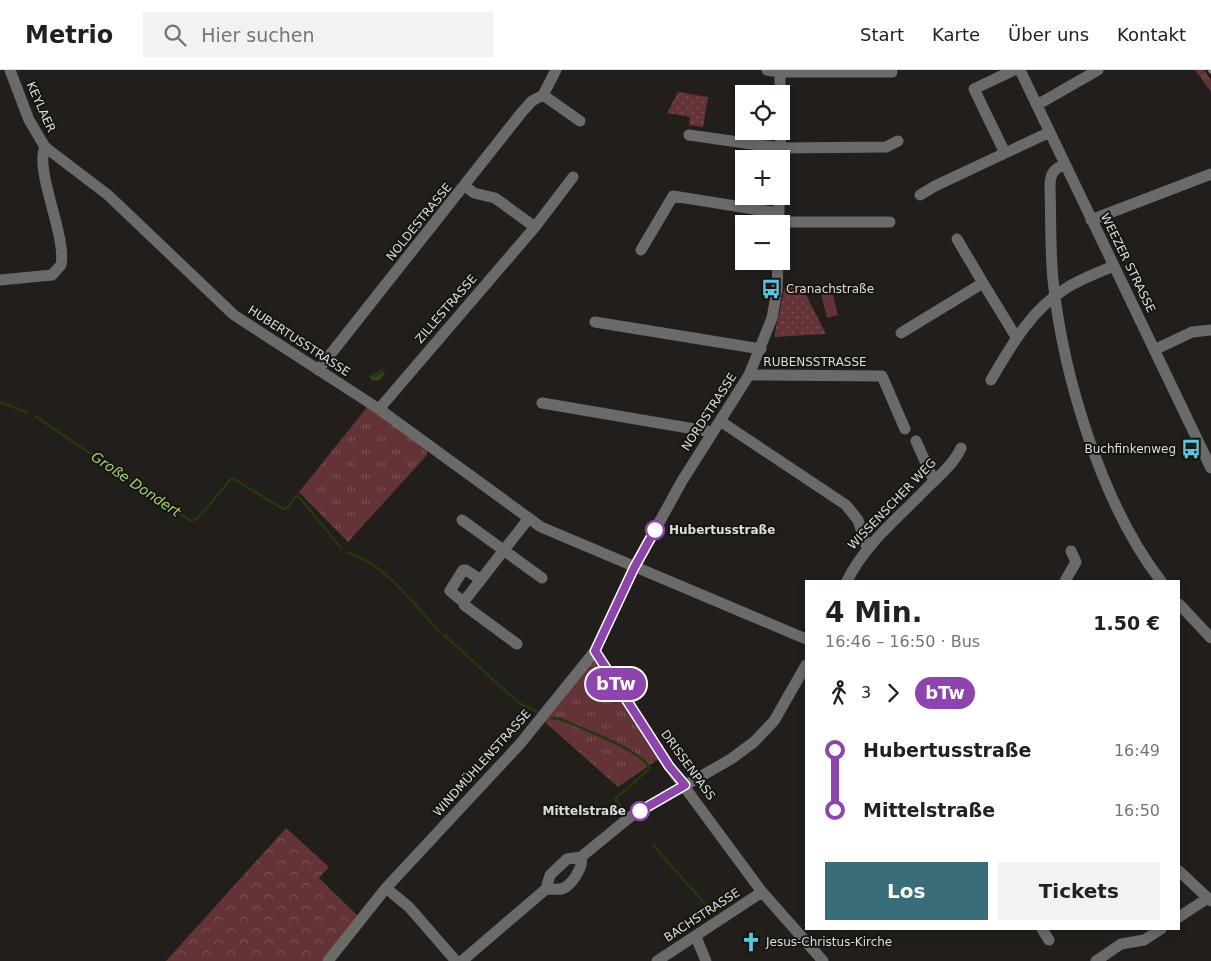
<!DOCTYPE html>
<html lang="de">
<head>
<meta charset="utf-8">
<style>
	:root { --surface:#fff; --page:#f2f2f2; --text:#202124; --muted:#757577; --line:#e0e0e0; --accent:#386d79 }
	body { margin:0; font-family:"DejaVu Sans",sans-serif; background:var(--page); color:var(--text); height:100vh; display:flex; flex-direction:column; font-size:19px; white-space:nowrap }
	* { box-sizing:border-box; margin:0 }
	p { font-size:16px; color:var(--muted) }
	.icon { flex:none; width:28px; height:28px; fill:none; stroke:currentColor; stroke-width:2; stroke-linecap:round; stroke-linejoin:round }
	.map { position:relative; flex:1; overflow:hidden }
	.drawer { position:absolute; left:805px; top:510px; width:375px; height:350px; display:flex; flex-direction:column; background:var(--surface); border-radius:0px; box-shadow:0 2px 8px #0003 }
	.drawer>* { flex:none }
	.badge { padding:0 10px; border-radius:16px; font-size:18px; line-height:32px }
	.controls { position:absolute; left:735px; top:15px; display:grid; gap:10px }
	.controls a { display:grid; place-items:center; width:55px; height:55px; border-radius:0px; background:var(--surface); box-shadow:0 2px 8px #0003; font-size:25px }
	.map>.badge { position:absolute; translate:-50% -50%; box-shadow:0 0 0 2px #fff }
	.legs { display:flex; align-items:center; gap:8px; height:55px; padding:0 20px; font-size:16px }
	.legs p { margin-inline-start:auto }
	.overview { display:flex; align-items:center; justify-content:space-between; height:85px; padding:0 20px }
	h1 { font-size:28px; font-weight:700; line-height:38px }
	.button { display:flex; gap:10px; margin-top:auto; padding:10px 20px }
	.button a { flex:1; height:58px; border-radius:0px; background:var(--accent); color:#fff; font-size:20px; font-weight:700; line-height:58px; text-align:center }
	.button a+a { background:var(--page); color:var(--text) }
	ul { padding:0 20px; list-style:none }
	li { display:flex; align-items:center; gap:18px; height:60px; font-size:19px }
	li i { display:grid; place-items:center; width:8px; height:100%; margin:0 6px; background:currentColor }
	li i::after { content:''; width:12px; height:12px; margin:-6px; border:4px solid; border-radius:50%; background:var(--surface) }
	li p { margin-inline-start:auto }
	li:first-child i { background:linear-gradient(#0000 50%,currentColor 0) }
	li:last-child i { background:linear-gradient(currentColor 50%,#0000 0) }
	header { display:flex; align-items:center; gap:30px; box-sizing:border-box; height:70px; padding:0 25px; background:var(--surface); border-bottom:1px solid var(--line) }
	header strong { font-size:24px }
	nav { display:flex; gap:28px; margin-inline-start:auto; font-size:18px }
	.search { width:350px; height:45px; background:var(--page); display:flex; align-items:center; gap:12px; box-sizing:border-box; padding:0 18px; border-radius:0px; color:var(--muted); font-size:19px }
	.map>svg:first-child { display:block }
</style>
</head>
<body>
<header>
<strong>Metrio</strong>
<div class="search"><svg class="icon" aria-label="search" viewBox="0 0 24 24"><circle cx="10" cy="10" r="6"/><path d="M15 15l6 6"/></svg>Hier suchen</div>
<nav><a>Start</a><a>Karte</a><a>Über uns</a><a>Kontakt</a></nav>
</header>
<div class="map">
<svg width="1211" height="891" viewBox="0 0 1211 891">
	<defs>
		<pattern id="grass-tufts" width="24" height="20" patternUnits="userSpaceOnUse" patternTransform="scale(1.25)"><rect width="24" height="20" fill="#633337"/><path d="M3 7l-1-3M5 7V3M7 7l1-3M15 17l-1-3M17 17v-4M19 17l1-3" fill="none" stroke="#795053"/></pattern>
		<pattern id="forest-crowns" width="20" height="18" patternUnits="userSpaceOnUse" patternTransform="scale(1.25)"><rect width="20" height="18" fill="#633337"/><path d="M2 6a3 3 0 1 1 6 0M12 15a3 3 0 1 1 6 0" fill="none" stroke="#795053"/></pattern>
		<pattern id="park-dots" width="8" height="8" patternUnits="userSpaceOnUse" patternTransform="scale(1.25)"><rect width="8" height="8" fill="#633337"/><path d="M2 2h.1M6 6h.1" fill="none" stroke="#795053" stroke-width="1.8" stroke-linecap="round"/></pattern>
		<pattern id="water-waves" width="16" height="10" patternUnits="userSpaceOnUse" patternTransform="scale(1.25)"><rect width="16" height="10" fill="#26370d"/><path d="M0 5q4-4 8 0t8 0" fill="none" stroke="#455430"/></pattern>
	</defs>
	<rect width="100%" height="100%" fill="#211e1b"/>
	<!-- grass -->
	<path fill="url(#grass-tufts)" d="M 1195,0 L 1204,0 L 1211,10 L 1211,22 Z
		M 368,336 L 427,381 L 427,385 L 348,472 L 299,422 Z
		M 596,587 L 660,688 L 618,717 L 545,652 Z"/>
	<!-- forest -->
	<path fill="url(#forest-crowns)" d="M 286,758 L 329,797 L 319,808 L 358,846 L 328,891 L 166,891 Z"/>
	<!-- park -->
	<path fill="url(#park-dots)" d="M 678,22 L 708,27 L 703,57 L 689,55 L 690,47 L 667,43 Z
		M 785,216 L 802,217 L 826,264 L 774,267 Z"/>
	<!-- pitch -->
	<path fill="#633337" d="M 832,221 L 838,245 L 827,248 L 821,224 Z"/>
	<!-- water -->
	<path fill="url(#water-waves)" d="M 382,299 L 385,302 L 381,310 L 372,312 L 370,306 Z"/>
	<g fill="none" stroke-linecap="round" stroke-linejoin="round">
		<!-- stream -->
		<path stroke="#26370d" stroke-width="2.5" d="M 0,332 L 26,342
			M 35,346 L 191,451 L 198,448 L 231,409 L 234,409 L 283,439 L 288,437 L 296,426 L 299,427 L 341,478
			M 347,482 C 387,495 412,533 440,562
			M 444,565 L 519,633 L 540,643
			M 552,648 L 560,649 C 580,658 641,680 650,698 L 615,729 L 626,744
			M 653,775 L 714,844"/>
		<!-- minor -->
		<path stroke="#6c6a69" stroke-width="11" d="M 10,0 L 29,50 L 45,77 L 108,125 L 234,245 L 379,339 L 541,457 L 806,569
			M 556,0 L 543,25 L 580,51
			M 767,0 L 780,2 L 892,2
			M 780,0 L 780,24
			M 1020,0 L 1211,398
			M 1037,35 L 1098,0
			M 689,65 L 781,78 L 886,77 L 898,71
			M 1005,83 L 974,19 L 1014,0
			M 780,89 L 781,61
			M 1065,94 C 1054,99 1050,103 1050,116 C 1051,147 1050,179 1053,210 C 1063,306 1102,435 1161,511
			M 465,116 L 474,123 L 495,128 L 535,157
			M 920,125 L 935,116 L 1050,62
			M 779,150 L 779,126
			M 1091,150 L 1211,104
			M 779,152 L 890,152
			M 957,169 L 983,213
			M 641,180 L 673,126 L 779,143
			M 0,210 L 52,205 L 61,195 C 67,166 34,100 45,77
			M 595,252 L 761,279
			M 901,263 L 983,213 L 1016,267
			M 1154,280 L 1192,262 L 1211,260
			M 318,300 L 522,42 L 532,31 L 543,25
			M 749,305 L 882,306 L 905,359
			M 991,310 C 1011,276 1031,240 1065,219 C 1080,209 1098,203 1113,196
			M 542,333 L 712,362
			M 379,339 L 535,157 L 573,107
			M 720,351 L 846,435 L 858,450 L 867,478
			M 916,371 L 934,411
			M 462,450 L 542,508
			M 481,510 L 466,500 L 463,500 L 450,521 L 461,530 L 465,530 L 529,448
			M 847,511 C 865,474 898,448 926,419 C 938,407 954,394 961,378
			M 1065,511 L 1076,492 L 1071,481
			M 463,531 L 464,535 L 517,574
			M 1179,534 L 1211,568
			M 595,581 L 669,696 L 762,822 L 823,891
			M 1179,801 L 1211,831
			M 386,818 L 409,837 L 456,891
			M 546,819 C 553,819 562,821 567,816 C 574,811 584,795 581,787
			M 1179,847 L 1208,828
			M 1042,859 L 1049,870
			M 696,867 L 706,891
			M 328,891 L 386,818 L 520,674 L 595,581 L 634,498 L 682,411 L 749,305 L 772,248 L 777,220 L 778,191
			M 462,891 L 546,819 L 550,805 L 567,789 L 581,787 L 630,747 L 731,689 L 754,672 L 774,651 L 806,595
			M 657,891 L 762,822
			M 1096,891 L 1121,874 L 1144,870 L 1161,859"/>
		<!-- rail -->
		<path stroke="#93908d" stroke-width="2.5" stroke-dasharray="6 6" stroke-linecap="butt" d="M 1209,0 L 1211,3"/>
	</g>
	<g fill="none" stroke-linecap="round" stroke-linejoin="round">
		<defs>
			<path id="line-1" d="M 640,741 L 685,715 L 669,696 L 595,581 L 634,498 L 655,460"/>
		</defs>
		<!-- line-1 casing -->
		<use href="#line-1" stroke="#fff" stroke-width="11"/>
		<!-- line-1 -->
		<use href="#line-1" stroke="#8e44ad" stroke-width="8"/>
	</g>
	<!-- icons -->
	<defs>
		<symbol id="bus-bare" viewBox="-9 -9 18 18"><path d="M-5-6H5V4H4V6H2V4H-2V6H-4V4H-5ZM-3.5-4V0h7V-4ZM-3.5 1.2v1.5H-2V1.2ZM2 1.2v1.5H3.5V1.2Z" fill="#56c9e0" stroke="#171512" stroke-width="2.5" paint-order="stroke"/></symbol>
		<symbol id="church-bare" viewBox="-9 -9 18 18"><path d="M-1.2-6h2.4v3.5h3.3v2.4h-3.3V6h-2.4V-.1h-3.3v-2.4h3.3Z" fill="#56c9e0" stroke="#171512" stroke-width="2.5" paint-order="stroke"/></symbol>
	</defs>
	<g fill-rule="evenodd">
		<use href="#bus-bare" x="757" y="205" width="28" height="28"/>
		<use href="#bus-bare" x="1177" y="365" width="28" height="28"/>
		<use href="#church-bare" x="737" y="858" width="28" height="28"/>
	</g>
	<!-- markers -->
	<g fill="#fff" stroke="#8e44ad" stroke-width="2.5">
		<circle cx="655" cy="460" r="9"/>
		<circle cx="640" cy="741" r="9"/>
	</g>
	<g text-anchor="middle" stroke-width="4" stroke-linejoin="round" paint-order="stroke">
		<!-- street labels -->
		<g font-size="12" fill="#dfddda" stroke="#171512">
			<text transform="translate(41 37) rotate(66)" y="4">KEYLAER</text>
			<text transform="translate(419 152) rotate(-51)" y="4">NOLDESTRASSE</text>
			<text transform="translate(1128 193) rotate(64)" y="4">WEEZER STRASSE</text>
			<text transform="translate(446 239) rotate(-49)" y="4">ZILLESTRASSE</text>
			<text transform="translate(299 271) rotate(33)" y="4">HUBERTUSSTRASSE</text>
			<text x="815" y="296">RUBENSSTRASSE</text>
			<text transform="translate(709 342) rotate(-57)" y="4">NORDSTRASSE</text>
			<text transform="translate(892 434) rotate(-46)" y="4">WISSENSCHER WEG</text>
			<text transform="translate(482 693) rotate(-48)" y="4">WINDMÜHLENSTRASSE</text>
			<text transform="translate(688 695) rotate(54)" y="4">DRISSENPASS</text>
			<text transform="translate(702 845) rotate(-33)" y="4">BACHSTRASSE</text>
		</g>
		<!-- poi labels -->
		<g font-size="12" fill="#dfddda" stroke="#171512" text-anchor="start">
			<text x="786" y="223">Cranachstraße</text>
			<text x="1176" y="383" text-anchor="end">Buchfinkenweg</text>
			<text x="766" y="876">Jesus-Christus-Kirche</text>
		</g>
		<!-- stop labels -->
		<g font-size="12" font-weight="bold" fill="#dfddda" stroke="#171512" text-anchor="start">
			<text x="669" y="464">Hubertusstraße</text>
			<text x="626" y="745" text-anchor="end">Mittelstraße</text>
		</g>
		<!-- water labels -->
		<g font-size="14" font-style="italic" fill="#a4d067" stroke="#171512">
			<text transform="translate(136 414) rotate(34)" y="5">Große Dondert</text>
		</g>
	</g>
</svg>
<div class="controls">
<a><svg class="icon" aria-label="locate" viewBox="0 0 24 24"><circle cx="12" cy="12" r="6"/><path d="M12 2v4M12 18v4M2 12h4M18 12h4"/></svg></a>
<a>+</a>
<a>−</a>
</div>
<b class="badge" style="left:616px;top:614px;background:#8e44ad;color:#fff">bTw</b>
<section class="drawer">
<div class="overview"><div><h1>4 Min.</h1><p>16:46 – 16:50 · Bus</p></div><b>1.50 €</b></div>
<div class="legs"><svg class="icon" aria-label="walk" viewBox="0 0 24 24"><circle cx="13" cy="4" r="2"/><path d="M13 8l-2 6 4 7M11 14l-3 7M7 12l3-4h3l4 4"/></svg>3<svg class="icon" aria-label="forward" viewBox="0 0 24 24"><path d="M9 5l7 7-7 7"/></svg><b class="badge" style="background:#8e44ad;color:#fff">bTw</b></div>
<ul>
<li><i style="color:#8e44ad"></i><b>Hubertusstraße</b><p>16:49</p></li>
<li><i style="color:#8e44ad"></i><b>Mittelstraße</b><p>16:50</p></li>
</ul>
<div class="button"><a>Los</a><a>Tickets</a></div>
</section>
</div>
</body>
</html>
